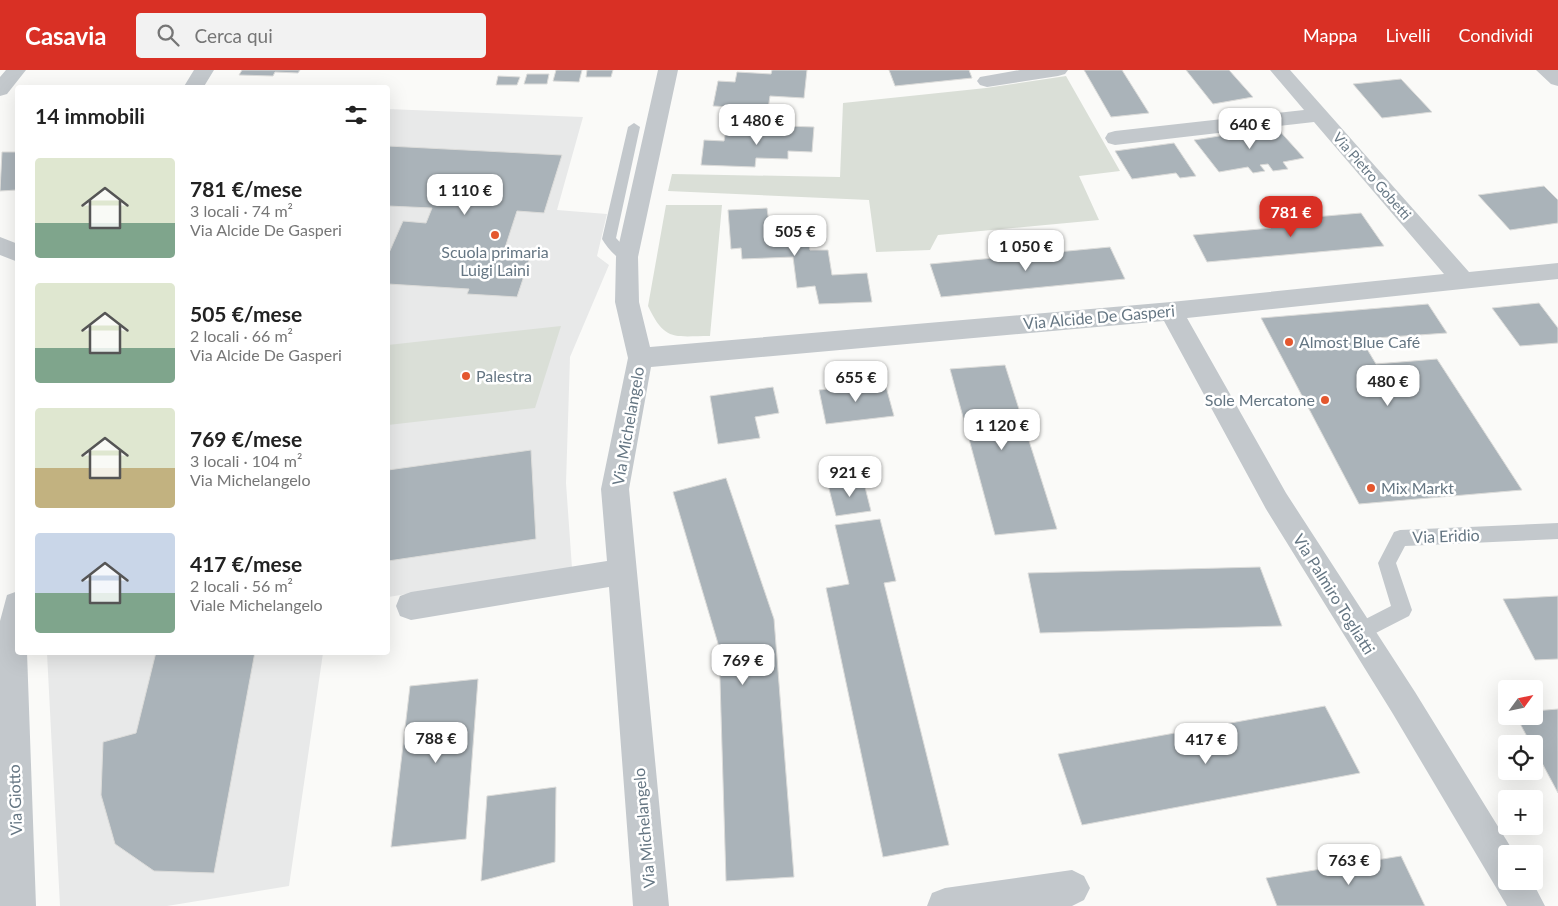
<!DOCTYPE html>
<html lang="it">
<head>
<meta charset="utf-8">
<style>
	:root { --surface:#fff; --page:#f2f2f2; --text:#222; --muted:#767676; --accent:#d93025 }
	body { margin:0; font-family:Lato,sans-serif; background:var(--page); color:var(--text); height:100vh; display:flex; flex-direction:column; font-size:19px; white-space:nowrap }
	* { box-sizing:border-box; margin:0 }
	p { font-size:16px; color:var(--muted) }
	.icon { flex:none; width:28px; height:28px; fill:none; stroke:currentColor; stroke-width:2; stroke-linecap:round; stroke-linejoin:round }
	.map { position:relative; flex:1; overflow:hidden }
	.details { position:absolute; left:15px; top:15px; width:375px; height:570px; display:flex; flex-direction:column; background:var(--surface); border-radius:5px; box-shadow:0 5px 20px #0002 }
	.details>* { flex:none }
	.needle { width:32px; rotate:57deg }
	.buttons { position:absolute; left:1498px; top:610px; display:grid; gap:10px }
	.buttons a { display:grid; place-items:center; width:45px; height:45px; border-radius:5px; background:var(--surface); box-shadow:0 5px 20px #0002; font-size:25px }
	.price { position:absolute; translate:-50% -42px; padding:0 11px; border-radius:10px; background:#fff; color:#222; font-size:16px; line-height:32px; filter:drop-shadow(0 1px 2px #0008) }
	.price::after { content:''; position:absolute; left:50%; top:30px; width:15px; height:11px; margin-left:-8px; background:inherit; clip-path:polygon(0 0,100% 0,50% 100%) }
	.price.selected { background:var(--accent); color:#fff }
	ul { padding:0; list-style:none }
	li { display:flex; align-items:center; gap:15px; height:125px; padding:0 20px }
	li span { display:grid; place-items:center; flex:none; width:140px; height:100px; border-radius:5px; color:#555 }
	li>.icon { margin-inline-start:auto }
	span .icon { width:60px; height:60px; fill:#fffc; stroke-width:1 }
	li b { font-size:21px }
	h2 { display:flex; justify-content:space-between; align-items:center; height:60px; padding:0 20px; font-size:21px }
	header { display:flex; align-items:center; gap:30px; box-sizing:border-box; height:70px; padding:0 25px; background:var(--accent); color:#fff }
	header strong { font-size:24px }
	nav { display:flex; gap:28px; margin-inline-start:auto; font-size:18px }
	.search { width:350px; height:45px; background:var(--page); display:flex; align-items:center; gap:12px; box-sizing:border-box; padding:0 18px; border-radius:5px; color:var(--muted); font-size:19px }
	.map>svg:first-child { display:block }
</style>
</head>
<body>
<header>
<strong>Casavia</strong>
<div class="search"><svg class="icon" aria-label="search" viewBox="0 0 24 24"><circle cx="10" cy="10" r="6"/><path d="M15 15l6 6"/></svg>Cerca qui</div>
<nav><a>Mappa</a><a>Livelli</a><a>Condividi</a></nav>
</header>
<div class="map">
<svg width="1558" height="836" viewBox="0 0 1558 836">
	<rect width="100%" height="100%" fill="#fafaf8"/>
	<!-- built -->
	<path fill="#e8e9e9" d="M388,39L583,47L557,140L607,144L597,186L609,195L570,287L566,413L572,498L388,527Z
		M47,583H323L289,816L167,836H60Z"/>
	<!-- green -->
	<path fill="#dadfd7" d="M1066,6L1120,101L1079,106L1099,150L938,165L930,180L876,182L869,130L668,121L672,104L840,107L843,33L986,18Z
		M666,135H722L710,266C674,266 665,272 648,236Z
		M561,256L535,338L388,355V275Z"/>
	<!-- building -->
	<path fill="#aab3b9" stroke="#dcdcda" d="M242,0H300L298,3L275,2L273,6L239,5Z
		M556,0H582L579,12L553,11Z
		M587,0H613L611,7H586Z
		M772,0H807L804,28L770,26L768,39L713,36L718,11L735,12L737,2L771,4Z
		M889,0H969L972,8L895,16Z
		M1084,0H1122L1149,43L1111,47Z
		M1186,0H1229L1253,27L1213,34Z
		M527,4H549L547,14H524Z
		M498,6L520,7L517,15H496Z
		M1401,9L1432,42L1382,48L1353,14Z
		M759,55L814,57L812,82L788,81V89L756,88L755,97L701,95L704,70L724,71L726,60L759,61Z
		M1276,57L1304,88L1283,92L1288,99L1273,101L1268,94L1260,95L1265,101L1253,103L1248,97L1219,102L1194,70Z
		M1174,73L1196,106L1180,108L1176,103L1132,109L1115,81Z
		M388,76L562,85L544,143L517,141L504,181L532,182L517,227L467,224L469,219L388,214V185L403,151L426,153L432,138L388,136Z
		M2,82H18L17,120L0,121Z
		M1544,116L1558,130V153L1510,160L1478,125Z
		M767,138L770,161L805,159L810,180H828L832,205L867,203L872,232L819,234L815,216L797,218L793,187L742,189L741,178L731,179L728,140Z
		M1361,143L1384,176L1207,192L1193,165L1271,158L1267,151Z
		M1110,177L1125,209L941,227L930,194Z
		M1539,233L1558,258V273L1520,276L1492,238Z
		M1428,234L1447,263L1361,269L1376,294L1437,289L1522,420L1359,434L1261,248Z
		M1005,295L1057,459L995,465L950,299Z
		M885,313L894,346L826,354L819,320Z
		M773,317L779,343L755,347L760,368L718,374L710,326Z
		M531,380L536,469L388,491V400Z
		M726,408L774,549L794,807L726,811L719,577L673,422Z
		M863,409L871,441L836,446L828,415Z
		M880,449L896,511L884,513L949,775L883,787L826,518L849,514L835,455Z
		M1260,497L1282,556L1040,563L1028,503Z
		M1558,526V589L1535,590L1503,529Z
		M156,582H255L214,803L154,801L115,774L101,725L103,672L136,663Z
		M478,609L466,769L391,777L410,616Z
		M1325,636L1360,703L1082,755L1058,684Z
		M1558,639V723L1534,678V674H1531L1516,646H1534V641Z
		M556,717L555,792L481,811L487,726Z
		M1401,786L1425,836H1277L1266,808Z"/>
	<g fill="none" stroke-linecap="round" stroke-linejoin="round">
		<!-- service -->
		<path fill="#c3c8cc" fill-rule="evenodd" d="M634,53L640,57L616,168L634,187L632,191C620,194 608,179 602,169L628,57Z
			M1558,453V469L1405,476L1396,493L1412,540L1409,546L1366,568L1359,571L1352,568L1349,562L1352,556L1391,536L1378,493L1394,462L1400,460Z"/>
		<!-- minor -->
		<path fill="#c3c8cc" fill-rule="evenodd" d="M6,0H26L7,24L0,26V7Z
			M658,0H678L638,187L639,232L650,277L1171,232L1444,204L1314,52L1115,75L1108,73L1105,68L1108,63L1115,61L1304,40L1270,0H1290L1469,202L1558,193V209L1187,248L1286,423L1415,622L1515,784H1506V811H1532L1545,836H1507L1393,644L1266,439L1164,251L651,297L629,419L669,836H633L609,517L411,550L400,546L396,536L400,526L411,522L607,491L601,419L628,288L615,232L616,187Z
			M1020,0H1068L1065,4L1058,6L987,17L980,15L977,11L980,7Z
			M1536,0H1558V16L1551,14Z
			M0,167L18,174V192L0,185Z
			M1072,800L1084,806L1090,818L1084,830L1072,836H927L932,823L945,818Z"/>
		<!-- tertiary -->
		<path fill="#c3c8cc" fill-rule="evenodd" d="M194,0H214L203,18H183Z
			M18,521V582H27L36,836H0V551L7,525Z"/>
	</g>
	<!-- markers -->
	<g fill="#e4572e" stroke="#fff" stroke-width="2">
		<circle cx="495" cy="165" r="5"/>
		<circle cx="1289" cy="272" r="5"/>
		<circle cx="466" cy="306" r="5"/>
		<circle cx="1325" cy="330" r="5"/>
		<circle cx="1371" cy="418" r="5"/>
	</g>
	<g text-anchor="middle" stroke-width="5" stroke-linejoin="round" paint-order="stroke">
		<!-- far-street labels -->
		<g font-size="14" fill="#657683" stroke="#fff">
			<text transform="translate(1372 106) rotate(49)" y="5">Via Pietro Gobetti</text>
		</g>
		<!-- poi labels -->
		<g font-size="16" fill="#657683" stroke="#fff" text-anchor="start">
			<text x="495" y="188" text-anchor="middle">Scuola primaria<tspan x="495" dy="18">Luigi Laini</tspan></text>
			<text x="1299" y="278">Almost Blue Café</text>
			<text x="476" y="312">Palestra</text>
			<text x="1315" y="336" text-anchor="end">Sole Mercatone</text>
			<text x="1381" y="424">Mix Markt</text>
		</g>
		<!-- street labels -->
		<g font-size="16" fill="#657683" stroke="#fff">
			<text transform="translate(1099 247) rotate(-5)" y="6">Via Alcide De Gasperi</text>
			<text transform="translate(628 356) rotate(-80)" y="6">Via Michelangelo</text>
			<text transform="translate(1446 466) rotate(-2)" y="6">Via Eridio</text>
			<text transform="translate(1334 524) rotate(58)" y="6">Via Palmiro Togliatti</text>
			<text transform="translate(15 730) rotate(-92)" y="6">Via Giotto</text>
			<text transform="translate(644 758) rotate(-95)" y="6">Via Michelangelo</text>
		</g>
	</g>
</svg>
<div class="buttons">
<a><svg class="needle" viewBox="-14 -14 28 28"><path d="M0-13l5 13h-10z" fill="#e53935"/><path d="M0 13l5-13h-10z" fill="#767676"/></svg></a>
<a><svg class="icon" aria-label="locate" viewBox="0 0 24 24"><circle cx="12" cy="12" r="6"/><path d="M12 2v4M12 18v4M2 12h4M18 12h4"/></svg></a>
<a>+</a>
<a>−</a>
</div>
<b class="price" style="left:757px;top:76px">1 480 €</b>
<b class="price" style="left:1250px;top:80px">640 €</b>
<b class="price" style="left:465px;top:146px">1 110 €</b>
<b class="price selected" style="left:1291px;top:168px">781 €</b>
<b class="price" style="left:795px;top:187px">505 €</b>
<b class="price" style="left:1026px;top:202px">1 050 €</b>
<b class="price" style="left:856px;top:333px">655 €</b>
<b class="price" style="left:1388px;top:337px">480 €</b>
<b class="price" style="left:1002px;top:381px">1 120 €</b>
<b class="price" style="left:850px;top:428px">921 €</b>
<b class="price" style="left:743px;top:616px">769 €</b>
<b class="price" style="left:436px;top:694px">788 €</b>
<b class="price" style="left:1206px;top:695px">417 €</b>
<b class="price" style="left:1349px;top:816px">763 €</b>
<section class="details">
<h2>14 immobili<svg class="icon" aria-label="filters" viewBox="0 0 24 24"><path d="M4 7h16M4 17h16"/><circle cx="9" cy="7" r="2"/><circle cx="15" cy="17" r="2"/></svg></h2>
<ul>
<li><span style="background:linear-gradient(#dfe7d0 65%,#7fa58c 0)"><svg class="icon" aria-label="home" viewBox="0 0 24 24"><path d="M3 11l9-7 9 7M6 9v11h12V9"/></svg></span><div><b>781 €/mese</b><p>3 locali · 74 m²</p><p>Via Alcide De Gasperi</p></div></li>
<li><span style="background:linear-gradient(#dfe7d0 65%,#7fa58c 0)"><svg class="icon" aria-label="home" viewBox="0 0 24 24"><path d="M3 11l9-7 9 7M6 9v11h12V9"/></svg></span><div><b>505 €/mese</b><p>2 locali · 66 m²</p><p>Via Alcide De Gasperi</p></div></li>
<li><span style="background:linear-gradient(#dfe7d0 60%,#c2b280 0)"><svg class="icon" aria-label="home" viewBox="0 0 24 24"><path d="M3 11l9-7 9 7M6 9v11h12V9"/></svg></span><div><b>769 €/mese</b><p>3 locali · 104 m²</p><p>Via Michelangelo</p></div></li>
<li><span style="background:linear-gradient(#c9d6e8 60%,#7fa58c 0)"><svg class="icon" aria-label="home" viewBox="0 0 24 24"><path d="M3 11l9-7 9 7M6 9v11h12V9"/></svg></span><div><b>417 €/mese</b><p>2 locali · 56 m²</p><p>Viale Michelangelo</p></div></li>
</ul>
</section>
</div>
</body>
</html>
